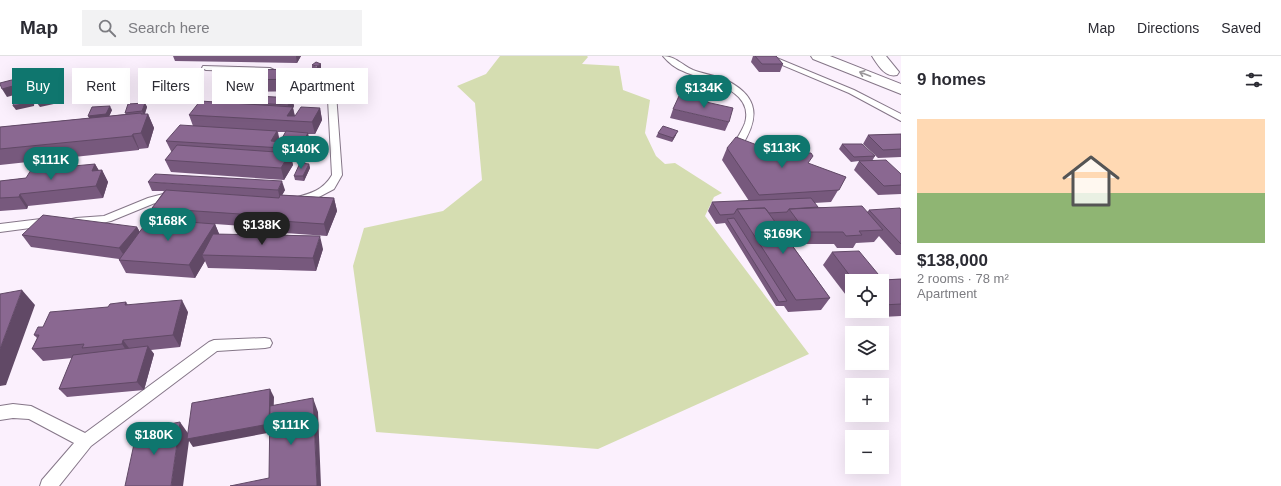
<!DOCTYPE html>
<html lang="en">
<head>
<meta charset="utf-8">
<style>
	:root { --surface:#fff; --page:#f2f2f3; --text:#2b2b33; --muted:#7c7c81; --line:#e1e1e2; --accent:#0f766e }
	body { margin:0; font-family:Helvetica,sans-serif; background:var(--page); color:var(--text); height:100vh; display:flex; flex-direction:column; font-size:15px; white-space:nowrap }
	* { box-sizing:border-box; margin:0 }
	p { font-size:13px; color:var(--muted) }
	.icon { flex:none; width:22px; height:22px; fill:none; stroke:currentColor; stroke-width:2; stroke-linecap:round; stroke-linejoin:round }
	.map { position:relative; flex:1; overflow:hidden }
	.panel { display:flex; flex-direction:column; background:var(--surface); width:380px }
	.panel>* { flex:none }
	.banner { position:absolute; left:12px; top:12px; width:380px; height:36px; display:flex; gap:8px }
	.tools { position:absolute; left:845px; top:218px; display:grid; gap:8px }
	.tools a { display:grid; place-items:center; width:44px; height:44px; border-radius:0px; background:var(--surface); box-shadow:0 4px 16px #0002; font-size:20px }
	.price { position:absolute; translate:-50% -34px; padding:0 9px; border-radius:14px; background:var(--accent); color:#fff; font-size:13px; line-height:26px; filter:drop-shadow(0 1px 2px #0008) }
	.price::after { content:''; position:absolute; left:50%; top:24px; width:12px; height:9px; margin-left:-6px; background:inherit; clip-path:polygon(0 0,100% 0,50% 100%) }
	.price.current { background:#222; color:#fff }
	ul { padding:0; list-style:none }
	li { display:grid; align-content:center; gap:8px; height:212px; padding:0 16px }
	li+li { border-top:1px solid var(--line) }
	li span { display:grid; place-items:center; height:124px; border-radius:0px; color:#555 }
	li>.icon { margin-inline-start:auto }
	span .icon { width:72px; height:72px; fill:#fffc; stroke-width:1 }
	li b { font-size:17px }
	h2 { display:flex; justify-content:space-between; align-items:center; height:48px; padding:0 16px; font-size:17px }
	.pill { padding:0 14px; border-radius:0px; background:var(--surface); box-shadow:0 4px 16px #0002; font-size:14px; line-height:36px }
	.pill.current { background:var(--accent); color:#fff }
	header { display:flex; align-items:center; gap:24px; box-sizing:border-box; height:56px; padding:0 20px; background:var(--surface); border-bottom:1px solid var(--line) }
	header strong { font-size:19px }
	nav { display:flex; gap:22px; margin-inline-start:auto; font-size:14px }
	.search { width:280px; height:36px; background:var(--page); display:flex; align-items:center; gap:10px; box-sizing:border-box; padding:0 14px; border-radius:0px; color:var(--muted); font-size:15px }
	main { display:flex; flex:1; min-height:0 }
	.map>svg:first-child { display:block }
</style>
</head>
<body>
<header>
<strong>Map</strong>
<div class="search"><svg class="icon" aria-label="search" viewBox="0 0 24 24"><circle cx="10" cy="10" r="6"/><path d="M15 15l6 6"/></svg>Search here</div>
<nav><a>Map</a><a>Directions</a><a>Saved</a></nav>
</header>
<main>
<div class="map">
<svg width="901" height="430" viewBox="0 0 901 430">
	<rect width="100%" height="100%" fill="#fbf0fd"/>
	<!-- green -->
	<path fill="#d5ddb1" d="M500,0H587L588,1L582,8L619,10L623,34L650,44L645,77L656,100L665,108L675,107L722,137L714,141L705,160L809,298L598,393L376,376L353,210L364,172L443,155L482,124L475,47L457,30L486,18Z"/>
	<g fill="none" stroke-linecap="round" stroke-linejoin="round">
		<!-- service casing -->
		<g stroke="#857688" stroke-width="2">
			<path id="service" d="M663,0C675,0 682,9 693,14C704,18 717,20 728,25C760,42 759,63 741,91H735L733,89C737,82 742,75 745,67C755,32 703,25 683,15C675,12 668,6 663,0Z
				M761,0H772L854,34L901,58V65L849,37Z
				M203,10L270,12L274,14L270,16L206,14L202,12Z
				M310,15H316L335,24L342,119L334,133L317,142L294,148L290,147L289,145L290,143C308,138 322,136 332,119L327,25L310,19Z
				M167,137H176L181,140L176,143L155,147L111,165L94,169L76,170L72,169L71,166L72,163L76,162L104,160L148,142Z
				M49,162L53,163L54,166L53,169L0,176V168Z
				M265,282L270,283L272,287L270,291L265,292L217,295L91,390L59,430H40L42,424L74,387L29,363L13,362L0,364V350L13,348L31,350L85,377L209,286L214,284Z"/>
		</g>
		<!-- tertiary casing -->
		<g stroke="#857688" stroke-width="2">
			<path id="tertiary" d="M811,0H830L901,28V38L813,3Z
				M872,0H886L899,16L897,19C885,22 878,9 872,0Z"/>
		</g>
		<!-- service -->
		<use href="#service" fill="#fff" fill-rule="evenodd"/>
		<!-- tertiary -->
		<use href="#tertiary" fill="#fff" fill-rule="evenodd"/>
	</g>
	<!-- wall -->
	<path fill="#77597d" fill-rule="evenodd" d="M173,0H301L297,7L175,5Z
		M753,0H776L783,8L780,16H759L751,6Z
		M312,9L321,12L320,13L328,24L325,36H316V35L232,36V37H222L218,26L312,13Z
		M292,42L294,50L293,52L295,60L320,52L322,64L315,78H308L310,88L302,105H292L293,109L284,124L171,116L165,104L172,97L166,85L193,70L189,59L218,46V45ZM278,76H286L280,86Z
		M145,47L147,51L145,58H148L154,72L148,92L139,93V94L0,109V71L89,62L112,54L109,60L126,58L125,57Z
		M673,53L729,66L725,75L670,62Z
		M658,77L676,79L672,86L656,81Z
		M901,78V101L878,102L863,88L868,79Z
		M842,88L875,100L872,105L901,118V138L878,139L854,114L859,105L851,106L839,93Z
		M727,92L770,94L800,93L798,97L808,108L846,121L831,146L814,147L818,151L867,156L869,154H901V199H896L879,180L874,186L856,187L853,192H837L834,188H799L782,165H775L830,242L821,254L788,256L784,250H776L725,167L716,168L708,155L712,146L749,145L722,104Z
		M95,108L99,115L102,114L108,126L103,142L28,150L27,153L0,155V125L26,122Z
		M309,108L310,112L304,125L295,124L294,120Z
		M148,126L285,134L282,139L334,142L337,155L327,180L271,176L270,172L215,168L219,178L323,193L316,215L208,212L205,205L195,222L126,217L119,204V203L31,191L22,179L137,171L140,176L158,164L152,152L164,135H152Z
		M832,196L883,224L901,223V260L863,262L858,255H882V225H852V247L823,209Z
		M126,246L128,249L188,256L180,291L151,294L154,298L144,334L67,341L59,333L72,302L43,305L32,293L37,282L34,279L43,271L108,251Z"/>
	<!-- shaded-wall -->
	<path fill="#614966" d="M296,0H301L297,7Z
		M321,8V12L317,15V10Z
		M327,13L328,24L325,36L323,25Z
		M35,18L43,31L7,41L2,33Z
		M129,21L130,25V27L117,30L115,26Z
		M229,24L232,36V37L228,26Z
		M32,36L35,40L34,50L16,54L13,50Z
		M60,37L62,41L63,46L40,51L37,47Z
		M292,42L294,50L293,52L295,62L287,60L289,56L288,49Z
		M145,47L147,51L144,59L142,55Z
		M110,50L112,54L108,63L90,64L88,60Z
		M320,52L322,64L315,78L312,66Z
		M141,57L145,66L148,58L154,72L148,92L141,77Z
		M277,75L280,87L271,85Z
		M678,75L676,79L672,86L673,82Z
		M308,77L310,88L302,105L299,93Z
		M133,78L139,93V94L132,80Z
		M290,97L293,109L284,124L281,112Z
		M95,108L101,118L102,114L108,126L103,142L96,130L92,115Z
		M309,108L310,112L304,125L303,120Z
		M282,125L285,134L280,143L278,134Z
		M20,138L28,150L27,153L19,141Z
		M334,142L337,155L327,180L324,168Z
		M215,168L220,180L202,199L205,205L195,222L189,209Z
		M137,171L144,184L127,204L119,192Z
		M320,180L323,193L316,215L313,202Z
		M22,234L35,249L6,329L0,330V293Z
		M182,244L188,256L180,291L173,279Z
		M123,284L132,296L130,300L122,288Z
		M148,290L154,298L144,334L137,326Z
		M270,333L274,341L273,376L193,391L189,385L183,430H171L180,366L190,380Z
		M313,342L318,356L321,430H317Z"/>
	<!-- building -->
	<path fill="#8a6891" stroke="#614966" d="M755,0H776L783,8H762Z
		M316,6L321,8L317,10L312,9Z
		M327,13L323,25H314V23L229,24L228,26H218L225,14Z
		M35,18L38,23L2,33L0,28V27Z
		M129,21V23L115,26V23Z
		M32,36V46L13,50L15,40Z
		M60,37V42L37,47V42Z
		M224,38L292,42L288,49L218,45Z
		M679,40L733,52L729,66L673,53Z
		M200,45L293,51L287,60H295L301,51L320,52L312,66L189,59Z
		M145,47L142,55L125,57L128,48Z
		M110,50L106,58L88,60L92,51Z
		M141,57V58H148L141,77L133,78L132,80L0,93V71Z
		M180,69L277,75L271,85L280,86L286,75L308,77L299,93L166,85Z
		M663,70L678,75L673,82L658,77Z
		M901,78V93L883,94L868,79Z
		M736,81L770,94L776,86H781L788,93L792,90L800,93L797,96L800,97H811L813,100L808,107L846,121L839,134L759,139L727,92Z
		M842,88H862L875,100L854,101Z
		M177,89L290,97L281,112L165,104Z
		M886,104L901,118V129L884,130L859,105Z
		M300,107L309,108L303,120H294Z
		M95,108L92,115L102,114L96,130L20,138L19,141L0,142V125L26,122L31,114Z
		M155,118L282,125L278,134L148,126Z
		M166,134L279,142L280,139L334,142L324,168L267,164L269,160L152,152Z
		M811,142L818,151L789,153L787,156L769,157L765,152L737,153L734,158L720,159L712,146Z
		M862,150L883,174L859,175L862,179L846,180L843,176H806L789,153Z
		M765,152L830,242L796,244L737,153Z
		M900,152L901,154V188L869,154Z
		M43,159L137,171L119,192L22,179Z
		M734,162L787,245L779,246L727,163Z
		M149,163L215,168L189,209L119,204Z
		M213,178L320,180L313,202L202,199Z
		M859,195L883,224L901,223V248L882,249V225H854L832,196Z
		M22,234L0,293V238Z
		M182,244L173,279L123,284L122,288L82,292L84,288L32,293L39,279H34L38,271H43L50,256L108,251L110,248L126,246L125,249Z
		M148,290L137,326L59,333L73,299Z
		M270,333L269,368L187,383L192,347Z
		M313,342L317,430H230L269,422L270,350Z
		M180,366L171,430H125L137,374Z"/>
	<!-- one-way arrows -->
	<defs><path id="oneway-shaft" d="M-6 0H5M1.5-3L5.5 0L1.5 3" fill="none" stroke-width="1.6" stroke-linecap="round" stroke-linejoin="round"/></defs>
	<use stroke="#999699" href="#oneway-shaft" transform="translate(865 18) rotate(-159)"/>
</svg>
<div class="tools">
<a><svg class="icon" aria-label="locate" viewBox="0 0 24 24"><circle cx="12" cy="12" r="6"/><path d="M12 2v4M12 18v4M2 12h4M18 12h4"/></svg></a>
<a><svg class="icon" aria-label="layers" viewBox="0 0 24 24"><path d="M12 4l9 5-9 5-9-5zM3 14l9 5 9-5"/></svg></a>
<a>+</a>
<a>−</a>
</div>
<b class="price" style="left:704px;top:53px">$134K</b>
<b class="price" style="left:782px;top:113px">$113K</b>
<b class="price" style="left:301px;top:114px">$140K</b>
<b class="price" style="left:51px;top:125px">$111K</b>
<b class="price" style="left:168px;top:186px">$168K</b>
<b class="price current" style="left:262px;top:190px">$138K</b>
<b class="price" style="left:783px;top:199px">$169K</b>
<b class="price" style="left:291px;top:390px">$111K</b>
<b class="price" style="left:154px;top:400px">$180K</b>
<div class="banner">
<a class="pill current">Buy</a>
<a class="pill">Rent</a>
<a class="pill">Filters</a>
<a class="pill">New</a>
<a class="pill">Apartment</a>
</div>
</div>
<section class="panel">
<h2>9 homes<svg class="icon" aria-label="filters" viewBox="0 0 24 24"><path d="M4 7h16M4 17h16"/><circle cx="9" cy="7" r="2"/><circle cx="15" cy="17" r="2"/></svg></h2>
<ul>
<li><span style="background:linear-gradient(#ffd9b3 60%,#8fb573 0)"><svg class="icon" aria-label="home" viewBox="0 0 24 24"><path d="M3 11l9-7 9 7M6 9v11h12V9"/></svg></span><div><b>$138,000</b><p>2 rooms · 78 m²</p><p>Apartment</p></div></li>
</ul>
</section>
</main>
</body>
</html>
